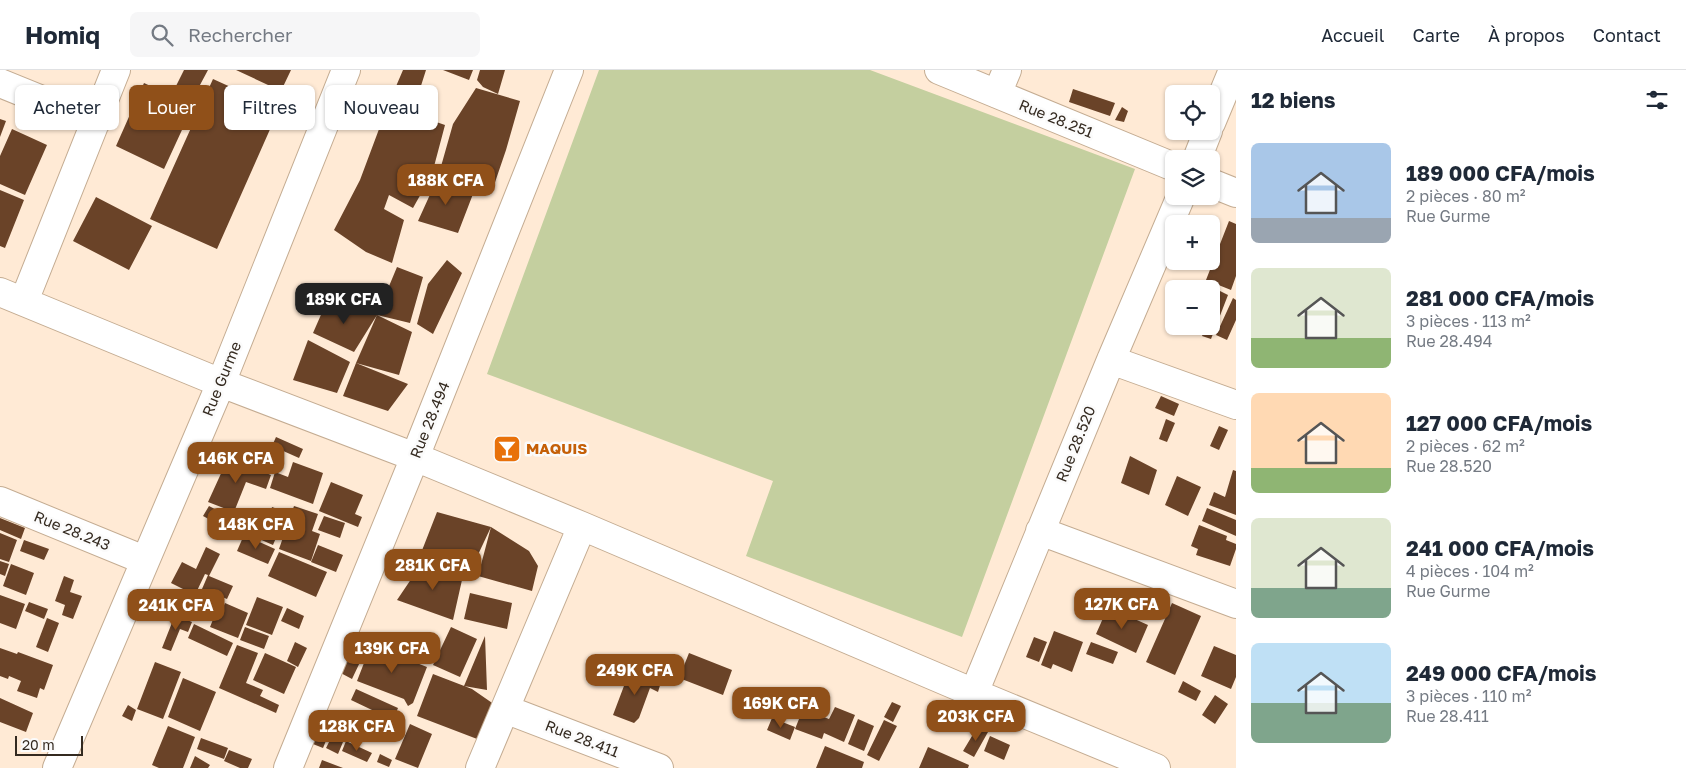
<!DOCTYPE html>
<html lang="fr">
<head>
<meta charset="utf-8">
<style>
	:root { --surface:#fff; --page:#f6f6f7; --text:#1f2937; --muted:#747a83; --line:#e0e1e3; --accent:#905019 }
	body { margin:0; font-family:"Golos Text",sans-serif; background:var(--page); color:var(--text); height:100vh; display:flex; flex-direction:column; font-size:19px; white-space:nowrap }
	* { box-sizing:border-box; margin:0 }
	p { font-size:16px; color:var(--muted) }
	.icon { flex:none; width:28px; height:28px; fill:none; stroke:currentColor; stroke-width:2; stroke-linecap:round; stroke-linejoin:round }
	.map { position:relative; flex:1; overflow:hidden }
	.side { display:flex; flex-direction:column; background:var(--surface); width:450px }
	.side>* { flex:none }
	.banner { position:absolute; left:15px; top:15px; width:475px; height:45px; display:flex; gap:10px }
	.tools { position:absolute; left:1165px; top:15px; display:grid; gap:10px }
	.tools a { display:grid; place-items:center; width:55px; height:55px; border-radius:8px; background:var(--surface); box-shadow:0 1px 4px #0004; font-size:25px }
	.scale { position:absolute; left:15px; bottom:12px; width:68px; box-sizing:border-box; padding-left:5px; border:2px solid #342a20; border-top:0; font-size:14px; line-height:18px; white-space:nowrap; color:#342a20; -webkit-text-stroke:4px #fbfbfb; paint-order:stroke }
	.price { position:absolute; translate:-50% -42px; padding:0 11px; border-radius:10px; background:var(--accent); color:#fff; font-size:16px; line-height:32px; filter:drop-shadow(0 1px 2px #0008) }
	.price::after { content:''; position:absolute; left:50%; top:30px; width:15px; height:11px; margin-left:-8px; background:inherit; clip-path:polygon(0 0,100% 0,50% 100%) }
	.price.active { background:#222; color:#fff }
	ul { padding:0; list-style:none }
	li { display:flex; align-items:center; gap:15px; height:125px; padding:0 15px }
	li span { display:grid; place-items:center; flex:none; width:140px; height:100px; border-radius:8px; color:#555 }
	li>.icon { margin-inline-start:auto }
	span .icon { width:60px; height:60px; fill:#fffc; stroke-width:1 }
	li b { font-size:21px }
	h2 { display:flex; justify-content:space-between; align-items:center; height:60px; padding:0 15px; font-size:21px }
	.tag { padding:0 18px; border-radius:8px; background:var(--surface); box-shadow:0 1px 4px #0004; font-size:18px; line-height:45px }
	.tag.active { background:var(--accent); color:#fff }
	header { display:flex; align-items:center; gap:30px; box-sizing:border-box; height:70px; padding:0 25px; background:var(--surface); border-bottom:1px solid var(--line) }
	header strong { font-size:24px }
	nav { display:flex; gap:28px; margin-inline-start:auto; font-size:18px }
	.search { width:350px; height:45px; background:var(--page); display:flex; align-items:center; gap:12px; box-sizing:border-box; padding:0 18px; border-radius:8px; color:var(--muted); font-size:19px }
	main { display:flex; flex:1; min-height:0 }
	.map>svg:first-child { display:block }
</style>
</head>
<body>
<header>
<strong>Homiq</strong>
<div class="search"><svg class="icon" aria-label="search" viewBox="0 0 24 24"><circle cx="10" cy="10" r="6"/><path d="M15 15l6 6"/></svg>Rechercher</div>
<nav><a>Accueil</a><a>Carte</a><a>À propos</a><a>Contact</a></nav>
</header>
<main>
<div class="map">
<svg width="1236" height="698" viewBox="0 0 1236 698">
	<rect width="100%" height="100%" fill="#ffead5"/>
	<!-- green -->
	<path fill="#c4cf9f" d="M599,0H870L1135,99L962,567L746,486L773,411L487,304Z"/>
	<!-- building -->
	<path fill="#6a4328" d="M184,0H208L193,28L175,18Z
		M236,0H291L281,21Z
		M403,0H426L413,41L390,36L445,55L432,104L413,138L389,125L384,139L404,150L392,193L366,182L334,160L360,110L388,35Z
		M443,0H473L469,10Z
		M480,0H505L498,24L483,17L477,10Z
		M213,9L279,39L217,179L150,149Z
		M144,13L193,36L164,99L116,76Z
		M1172,17L1180,21L1179,24H1174V29L1169,26Z
		M476,18L520,31L506,80L491,124L438,107L453,54Z
		M1073,19L1115,33L1110,46L1069,32Z
		M1122,37L1128,41L1124,52L1115,50Z
		M0,49L6,51L0,67Z
		M12,59L47,75L25,125L0,114V86Z
		M1175,61H1188L1185,68Z
		M438,107L473,124L458,163L418,151Z
		M0,120L24,130L5,178L0,176Z
		M96,127L152,156L129,200L73,171Z
		M1229,151L1236,154V206L1231,220L1206,210Z
		M447,190L462,203L433,264L417,254L428,214Z
		M1189,191H1201L1198,199L1188,195Z
		M397,197L423,207L410,253L377,245Z
		M1220,221L1228,225L1211,269L1202,266L1206,256H1211V243Z
		M1233,228L1236,230V250L1227,270L1216,265Z
		M327,231L377,245L354,282L313,263Z
		M377,245L412,262L399,305L356,293L408,314L388,341L343,326L356,293Z
		M308,270L350,292L337,323L293,310Z
		M1161,326L1179,334L1174,346L1155,338Z
		M1166,349L1175,353L1167,372L1159,369Z
		M1219,356L1228,360L1219,380L1210,376Z
		M276,367L303,379L299,388L272,376Z
		M229,386L231,387L228,395L235,397L238,392L271,405L266,419L246,412L234,442L208,432Z
		M1130,386L1157,400L1149,425L1121,413Z
		M293,392L323,403L313,434L270,418L275,402L288,407Z
		M1233,400L1236,401V445L1209,435L1214,422L1225,427Z
		M1177,406L1201,417L1188,446L1165,435Z
		M331,412L363,425L355,444L362,447L358,457L319,441Z
		M209,436L234,449L229,460L203,446Z
		M294,436L318,444L312,461L320,464L311,491L279,479Z
		M272,437L286,442L281,455L268,451Z
		M1207,438L1236,450V466L1202,451Z
		M437,442L491,457L529,481L538,496L532,521L478,506L491,457L468,506L421,483Z
		M324,446L345,453L340,468L318,460Z
		M237,447L245,450L241,461L233,458Z
		M0,448L25,458L21,469L0,460Z
		M247,451L278,463L273,475L243,462Z
		M1199,455L1227,466L1226,470L1236,474V479L1230,496L1196,485L1198,479L1191,476Z
		M0,463L17,470L9,492L0,489Z
		M244,465L275,479L268,494L237,481Z
		M24,470L49,479L44,490L20,481Z
		M318,475L343,485L336,502L311,492Z
		M206,477L220,484L209,506L233,516L227,529L202,519L208,505L205,504L195,525L171,513L182,492L196,499Z
		M279,482L327,502L316,527L268,506Z
		M424,490L462,510L453,550L397,530Z
		M0,491L9,494L5,506L0,504Z
		M11,494L34,503L26,525L3,516Z
		M64,506L74,510L70,522L82,526L73,549L62,545L65,535L55,531Z
		M470,523L512,533L507,559L464,549Z
		M0,525L25,534L16,559L0,553Z
		M257,527L283,537L272,565L246,555Z
		M29,532L48,539L44,549L25,541Z
		M225,533L248,543L238,568L210,557L214,547L218,549Z
		M1172,533L1201,546L1175,605L1146,592Z
		M1108,537L1148,555L1136,583L1096,564Z
		M287,538L304,546L299,559L281,551Z
		M175,545L192,552L188,562L180,559L171,581L162,578Z
		M47,548L59,553L48,582L36,577Z
		M194,554L233,573L227,586L188,568Z
		M245,557L269,566L264,579L240,570Z
		M451,557L477,569L460,607L433,595Z
		M1054,561L1083,572L1072,602L1053,594L1051,599L1041,595Z
		M351,562L370,571L352,609L335,600Z
		M485,566L487,620L464,616Z
		M1034,567L1047,572L1039,592L1026,587Z
		M295,572L307,578L298,597L287,591Z
		M1091,572L1118,582L1113,594L1086,584Z
		M237,575L258,583L246,613L263,620L260,626L279,635L276,643L219,618Z
		M371,575L427,597L413,633L408,636L404,629L357,611Z
		M1214,576L1236,585V607L1231,619L1201,606Z
		M0,578L17,584L18,582L53,595L44,620L40,618L37,628L17,621L21,611L9,606L8,609L0,606Z
		M265,583L296,597L284,624L253,610Z
		M689,583L732,600L723,625L679,608Z
		M155,592L181,602L163,649L137,639Z
		M630,600L661,612L658,622L650,618L639,648L634,653L613,645Z
		M433,604L472,619L498,637L485,672L417,646Z
		M183,608L216,622L200,661L168,647Z
		M1183,611L1201,621L1196,631L1178,622Z
		M356,619L398,638L393,650L351,630Z
		M1215,625L1228,634L1215,654L1202,645Z
		M0,628L33,643L26,662L0,652Z
		M892,632L901,636L893,652L884,647Z
		M128,635L136,640L132,651L122,646Z
		M835,637L855,645L844,672L824,663L822,669L795,659L803,639L829,649Z
		M326,642L335,649L323,678L313,674Z
		M772,648L795,657L790,670L767,660Z
		M858,649L874,656L864,681L848,674Z
		M884,650L897,656L879,691L867,685Z
		M410,654L432,664L418,698L395,689Z
		M168,656L195,667L183,698H159L152,695Z
		M978,656L988,662L974,687L963,681Z
		M332,666L343,672L338,684L326,678Z
		M990,666L1010,675L1004,690L984,681Z
		M201,668L228,678L224,689L197,679Z
		M346,671L372,683L367,692L342,681Z
		M825,676L864,692L862,698H816Z
		M928,677L969,695L968,698H919Z
		M229,680L252,689L248,698H240L224,691Z
		M380,684L392,690L389,697L377,692Z
		M195,686L210,695L208,698H190Z
		M322,690L343,698H319Z"/>
	<g fill="none" stroke-linecap="round" stroke-linejoin="round">
		<!-- minor casing -->
		<g stroke="#c4ac92" stroke-width="30">
			<path id="minor" d="M939,0L1174,97
				M0,13L96,52
				M997,24L1007,0
				M1211,53L1233,0
				M1197,89L1208,61
				M1211,113L1236,123
				M0,222L221,313L415,387L582,456L974,623L1156,698
				M24,231L116,0
				M1111,290L1236,335
				M0,431L144,490
				M1040,461L1236,534
				M974,623L1111,290L1181,126
				M505,639L659,698
				M57,698L221,313L346,0
				M288,698L415,387L569,0
				M480,698L582,456"/>
		</g>
		<!-- minor -->
		<use href="#minor" stroke="#fff" stroke-width="28"/>
	</g>
	<!-- icons -->
	<defs>
		<g id="bar-square" transform="scale(1.4375)"><rect x="-9" y="-9" width="18" height="18" rx="4" fill="#e8710a" stroke="#fbfbfb"/><path d="M-6-5H6L.8 .8V4.5H3.5V6h-7V4.5H-.8V.8Z" fill="#fff"/></g>
	</defs>
	<g fill-rule="evenodd">
		<use href="#bar-square" x="507" y="379"/>
	</g>
	<g text-anchor="middle" stroke-width="5" stroke-linejoin="round" paint-order="stroke">
		<!-- street labels -->
		<g font-size="15" fill="#342a20" stroke="#fbfbfb">
			<text transform="translate(1056 49) rotate(22)" y="5">Rue 28.251</text>
			<text transform="translate(222 309) rotate(-68)" y="5">Rue Gurme</text>
			<text transform="translate(430 350) rotate(-68)" y="5">Rue 28.494</text>
			<text transform="translate(1076 374) rotate(-68)" y="5">Rue 28.520</text>
			<text transform="translate(72 461) rotate(22)" y="5">Rue 28.243</text>
			<text transform="translate(582 669) rotate(21)" y="5">Rue 28.411</text>
		</g>
		<!-- food labels -->
		<g font-size="15" font-weight="bold" fill="#c56008" stroke="#fbfbfb" text-anchor="start">
			<text x="526" y="384">MAQUIS</text>
		</g>
	</g>
</svg>
<div class="tools">
<a><svg class="icon" aria-label="locate" viewBox="0 0 24 24"><circle cx="12" cy="12" r="6"/><path d="M12 2v4M12 18v4M2 12h4M18 12h4"/></svg></a>
<a><svg class="icon" aria-label="layers" viewBox="0 0 24 24"><path d="M12 4l9 5-9 5-9-5zM3 14l9 5 9-5"/></svg></a>
<a>+</a>
<a>−</a>
</div>
<div class="scale">20 m</div>
<b class="price" style="left:446px;top:136px">188K CFA</b>
<b class="price active" style="left:344px;top:255px">189K CFA</b>
<b class="price" style="left:236px;top:414px">146K CFA</b>
<b class="price" style="left:256px;top:480px">148K CFA</b>
<b class="price" style="left:433px;top:521px">281K CFA</b>
<b class="price" style="left:1122px;top:560px">127K CFA</b>
<b class="price" style="left:176px;top:561px">241K CFA</b>
<b class="price" style="left:392px;top:604px">139K CFA</b>
<b class="price" style="left:635px;top:626px">249K CFA</b>
<b class="price" style="left:781px;top:659px">169K CFA</b>
<b class="price" style="left:976px;top:672px">203K CFA</b>
<b class="price" style="left:357px;top:682px">128K CFA</b>
<div class="banner">
<a class="tag">Acheter</a>
<a class="tag active">Louer</a>
<a class="tag">Filtres</a>
<a class="tag">Nouveau</a>
</div>
</div>
<section class="side">
<h2>12 biens<svg class="icon" aria-label="filters" viewBox="0 0 24 24"><path d="M4 7h16M4 17h16"/><circle cx="9" cy="7" r="2"/><circle cx="15" cy="17" r="2"/></svg></h2>
<ul>
<li><span style="background:linear-gradient(#a9c7e8 75%,#9aa5b1 0)"><svg class="icon" aria-label="home" viewBox="0 0 24 24"><path d="M3 11l9-7 9 7M6 9v11h12V9"/></svg></span><div><b>189 000 CFA/mois</b><p>2 pièces · 80 m²</p><p>Rue Gurme</p></div></li>
<li><span style="background:linear-gradient(#dfe7d0 70%,#8fb573 0)"><svg class="icon" aria-label="home" viewBox="0 0 24 24"><path d="M3 11l9-7 9 7M6 9v11h12V9"/></svg></span><div><b>281 000 CFA/mois</b><p>3 pièces · 113 m²</p><p>Rue 28.494</p></div></li>
<li><span style="background:linear-gradient(#ffd9b3 75%,#8fb573 0)"><svg class="icon" aria-label="home" viewBox="0 0 24 24"><path d="M3 11l9-7 9 7M6 9v11h12V9"/></svg></span><div><b>127 000 CFA/mois</b><p>2 pièces · 62 m²</p><p>Rue 28.520</p></div></li>
<li><span style="background:linear-gradient(#dfe7d0 70%,#7fa58c 0)"><svg class="icon" aria-label="home" viewBox="0 0 24 24"><path d="M3 11l9-7 9 7M6 9v11h12V9"/></svg></span><div><b>241 000 CFA/mois</b><p>4 pièces · 104 m²</p><p>Rue Gurme</p></div></li>
<li><span style="background:linear-gradient(#bfe0f5 60%,#7fa58c 0)"><svg class="icon" aria-label="home" viewBox="0 0 24 24"><path d="M3 11l9-7 9 7M6 9v11h12V9"/></svg></span><div><b>249 000 CFA/mois</b><p>3 pièces · 110 m²</p><p>Rue 28.411</p></div></li>
</ul>
</section>
</main>
</body>
</html>
